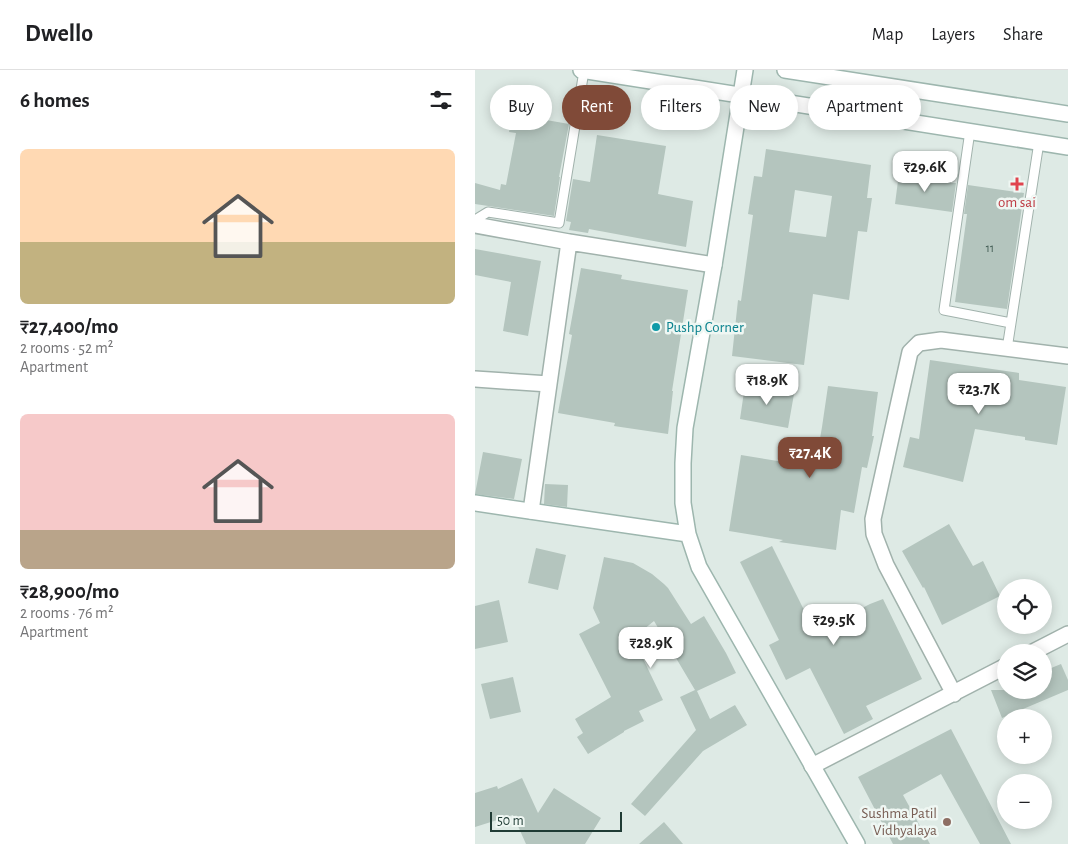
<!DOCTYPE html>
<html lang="en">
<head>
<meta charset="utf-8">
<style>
	:root { --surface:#fff; --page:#f6f6f6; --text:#202124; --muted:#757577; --line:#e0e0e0; --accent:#804a38 }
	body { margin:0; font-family:"Alegreya Sans",sans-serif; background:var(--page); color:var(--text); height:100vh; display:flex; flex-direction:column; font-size:19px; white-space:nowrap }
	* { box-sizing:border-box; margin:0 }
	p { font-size:16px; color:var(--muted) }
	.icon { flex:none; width:28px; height:28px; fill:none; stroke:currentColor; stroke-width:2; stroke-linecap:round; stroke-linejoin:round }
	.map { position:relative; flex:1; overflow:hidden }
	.sheet { display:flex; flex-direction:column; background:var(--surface); width:475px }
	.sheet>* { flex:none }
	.guide { position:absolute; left:15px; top:15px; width:475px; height:45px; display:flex; gap:10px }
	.controls { position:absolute; left:522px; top:509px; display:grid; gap:10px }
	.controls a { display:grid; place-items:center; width:55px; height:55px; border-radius:50%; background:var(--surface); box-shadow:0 2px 12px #0003; font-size:25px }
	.scale { position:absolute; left:15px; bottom:12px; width:132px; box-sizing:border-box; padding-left:5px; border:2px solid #1f3b34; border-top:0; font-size:14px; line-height:18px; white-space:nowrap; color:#1f3b34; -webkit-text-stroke:4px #eff7f3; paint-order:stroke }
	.price { position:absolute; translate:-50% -42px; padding:0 11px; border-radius:10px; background:#fff; color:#222; font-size:16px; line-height:32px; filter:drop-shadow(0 1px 2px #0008) }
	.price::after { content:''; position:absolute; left:50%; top:30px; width:15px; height:11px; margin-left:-8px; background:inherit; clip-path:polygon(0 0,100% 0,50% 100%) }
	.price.selected { background:var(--accent); color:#fff }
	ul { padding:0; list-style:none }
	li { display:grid; align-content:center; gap:10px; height:265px; padding:0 20px }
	li span { display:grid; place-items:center; height:155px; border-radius:8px; color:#555 }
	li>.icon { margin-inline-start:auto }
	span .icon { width:90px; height:90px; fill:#fffc; stroke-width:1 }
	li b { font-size:21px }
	h2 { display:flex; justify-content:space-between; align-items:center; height:60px; padding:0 20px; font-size:21px }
	.pill { padding:0 18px; border-radius:22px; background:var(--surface); box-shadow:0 2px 12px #0003; font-size:18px; line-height:45px }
	.pill.selected { background:var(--accent); color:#fff }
	header { display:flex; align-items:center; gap:30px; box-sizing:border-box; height:70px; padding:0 25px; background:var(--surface); border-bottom:1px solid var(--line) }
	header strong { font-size:24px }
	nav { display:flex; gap:28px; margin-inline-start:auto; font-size:18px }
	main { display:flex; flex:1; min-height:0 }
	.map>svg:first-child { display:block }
</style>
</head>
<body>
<header>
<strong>Dwello</strong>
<nav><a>Map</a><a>Layers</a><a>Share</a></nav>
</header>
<main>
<section class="sheet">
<h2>6 homes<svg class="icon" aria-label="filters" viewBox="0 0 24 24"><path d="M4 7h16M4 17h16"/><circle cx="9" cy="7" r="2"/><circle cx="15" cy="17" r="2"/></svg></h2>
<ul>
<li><span style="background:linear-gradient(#ffd9b3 60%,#c2b280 0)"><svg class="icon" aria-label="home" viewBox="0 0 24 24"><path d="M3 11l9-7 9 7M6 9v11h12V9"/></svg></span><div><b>₹27,400/mo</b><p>2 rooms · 52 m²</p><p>Apartment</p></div></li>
<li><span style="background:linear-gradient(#f6c9c9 75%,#b9a48a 0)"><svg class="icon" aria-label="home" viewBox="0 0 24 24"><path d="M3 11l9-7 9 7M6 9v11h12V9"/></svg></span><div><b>₹28,900/mo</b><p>2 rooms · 76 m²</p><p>Apartment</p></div></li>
</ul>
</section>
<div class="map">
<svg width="593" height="774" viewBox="0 0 593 774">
	<rect width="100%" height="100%" fill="#deeae5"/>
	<!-- building -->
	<path fill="#b4c5be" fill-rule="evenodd" d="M37,44L94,54L84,107H85L79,146L0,134V113L25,120L26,114L31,115L41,63L34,62Z
		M122,65L191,76L183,124L218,131L211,177L114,159L113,163L94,160L96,152L91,151L98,109L115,112Z
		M291,79L396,95L392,128H397L392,162L383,161L374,230L338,224L329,295L257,286L263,230L266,231L278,145L273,144L279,106L287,107ZM320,120L357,126L351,167L314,162Z
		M424,103L476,110V113H481L477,142L420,134Z
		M493,115L549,123L532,239L480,232L492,144H489Z
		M0,179L66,191L53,266L28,261L36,212L0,205Z
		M106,198L147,205L146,209L213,220L197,321H198L193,364L139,356L140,353L83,343L97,265L94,264Z
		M455,290L544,303V310L591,317L582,375L550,370V367L500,359L488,412L428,397L435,367L444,369Z
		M270,315L319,324L313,358L265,349Z
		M353,316L403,322L397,366H399L392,398L387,397L379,443L366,440L361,480L304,472L308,470L254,461L266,385L340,397L347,357Z
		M8,382L47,389L39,429L0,424Z
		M70,414L93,415L92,437L69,434Z
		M474,454L498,496L508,491L525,526L467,555L449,517L448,518L427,481Z
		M297,476L340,562L395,534L408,529L447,609L391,636L398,649L369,664L335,598L311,610L294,575L304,570L265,492Z
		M61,478L91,485L83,520L53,513Z
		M129,487L158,493L177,504L189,514L193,518L216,554L229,546L251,583L261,603L222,621L235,649L260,635L272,655L228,681L170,746L156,734L221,660L205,627L220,620L179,551L158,568L188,630L164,641L169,651L149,661V662L113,684L102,667L108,663L100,649L136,627L104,564L125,553L118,538Z
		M24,530L33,572L0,579V536Z
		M586,594L593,610V620L527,648L516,620H569V601Z
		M38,607L46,642L15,649L6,614Z
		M476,659L536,774H505L466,704L428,725L455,774H418L383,707Z
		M47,708L63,743L79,718L126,748L110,774H51L38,745L0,757V723L22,716L23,719Z
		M189,752L208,774H164Z"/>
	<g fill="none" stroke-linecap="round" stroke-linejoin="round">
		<!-- lane casing -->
		<g stroke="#a1b2ac" stroke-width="11">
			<path id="lane" d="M495,61L469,240L536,253
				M0,150L13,142L84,153L109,1
				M532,279L564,72"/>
		</g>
		<!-- street casing -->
		<g stroke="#a1b2ac" stroke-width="18">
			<path id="street" d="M0,155L94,172
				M0,309L74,314L94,172L239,195
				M56,441L74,314
				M558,582L593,564
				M479,624L411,495L399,464L398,449L435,282L444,273L466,270L593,286
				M337,696L531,596"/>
		</g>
		<!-- secondary casing -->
		<g stroke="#9db6ae" stroke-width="18">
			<path id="secondary" d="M106,0L593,77
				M270,0L239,195L210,358L208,393V433L213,464L224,497L382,774
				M310,0L593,44
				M0,433L213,464"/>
		</g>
		<!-- lane -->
		<use href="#lane" stroke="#fff" stroke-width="9"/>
		<!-- street -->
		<use href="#street" stroke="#fff" stroke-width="15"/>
		<!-- secondary -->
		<use href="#secondary" stroke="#fff" stroke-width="15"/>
	</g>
	<!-- markers -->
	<path fill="#e0444e" stroke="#eff7f3" stroke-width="2" d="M539.5 106.5h5v5h5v5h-5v5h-5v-5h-5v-5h5z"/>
	<circle fill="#0f9aa8" stroke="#eff7f3" stroke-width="2" cx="181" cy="257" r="5"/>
	<circle fill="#8d6e63" stroke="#eff7f3" stroke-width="2" cx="472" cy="752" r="5"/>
	<g text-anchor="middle" stroke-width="5" stroke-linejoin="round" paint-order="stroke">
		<!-- number labels -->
		<g font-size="12" fill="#445e56">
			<text x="515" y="182">11</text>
		</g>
		<!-- health labels -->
		<g font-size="15" fill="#be3a42" stroke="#eff7f3">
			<text x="542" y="137">om sai</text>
		</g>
		<!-- culture labels -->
		<g font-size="15" fill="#0d838f" stroke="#eff7f3" text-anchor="start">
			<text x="191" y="262">Pushp Corner</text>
		</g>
		<!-- education labels -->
		<g font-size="15" fill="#785e54" stroke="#eff7f3" text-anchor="end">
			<text x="462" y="748">Sushma Patil<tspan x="462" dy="17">Vidhyalaya</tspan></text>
		</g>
	</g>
</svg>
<div class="controls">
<a><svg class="icon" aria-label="locate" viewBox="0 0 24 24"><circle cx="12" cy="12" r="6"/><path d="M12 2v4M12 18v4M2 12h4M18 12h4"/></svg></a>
<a><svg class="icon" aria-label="layers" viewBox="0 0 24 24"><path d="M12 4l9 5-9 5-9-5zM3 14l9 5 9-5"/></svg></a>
<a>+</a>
<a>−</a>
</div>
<div class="scale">50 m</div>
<b class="price" style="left:450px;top:123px">₹29.6K</b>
<b class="price" style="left:292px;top:336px">₹18.9K</b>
<b class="price" style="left:504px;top:345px">₹23.7K</b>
<b class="price selected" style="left:335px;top:409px">₹27.4K</b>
<b class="price" style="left:359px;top:576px">₹29.5K</b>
<b class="price" style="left:176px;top:599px">₹28.9K</b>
<div class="guide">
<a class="pill">Buy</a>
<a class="pill selected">Rent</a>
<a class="pill">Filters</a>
<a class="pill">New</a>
<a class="pill">Apartment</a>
</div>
</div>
</main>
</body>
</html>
